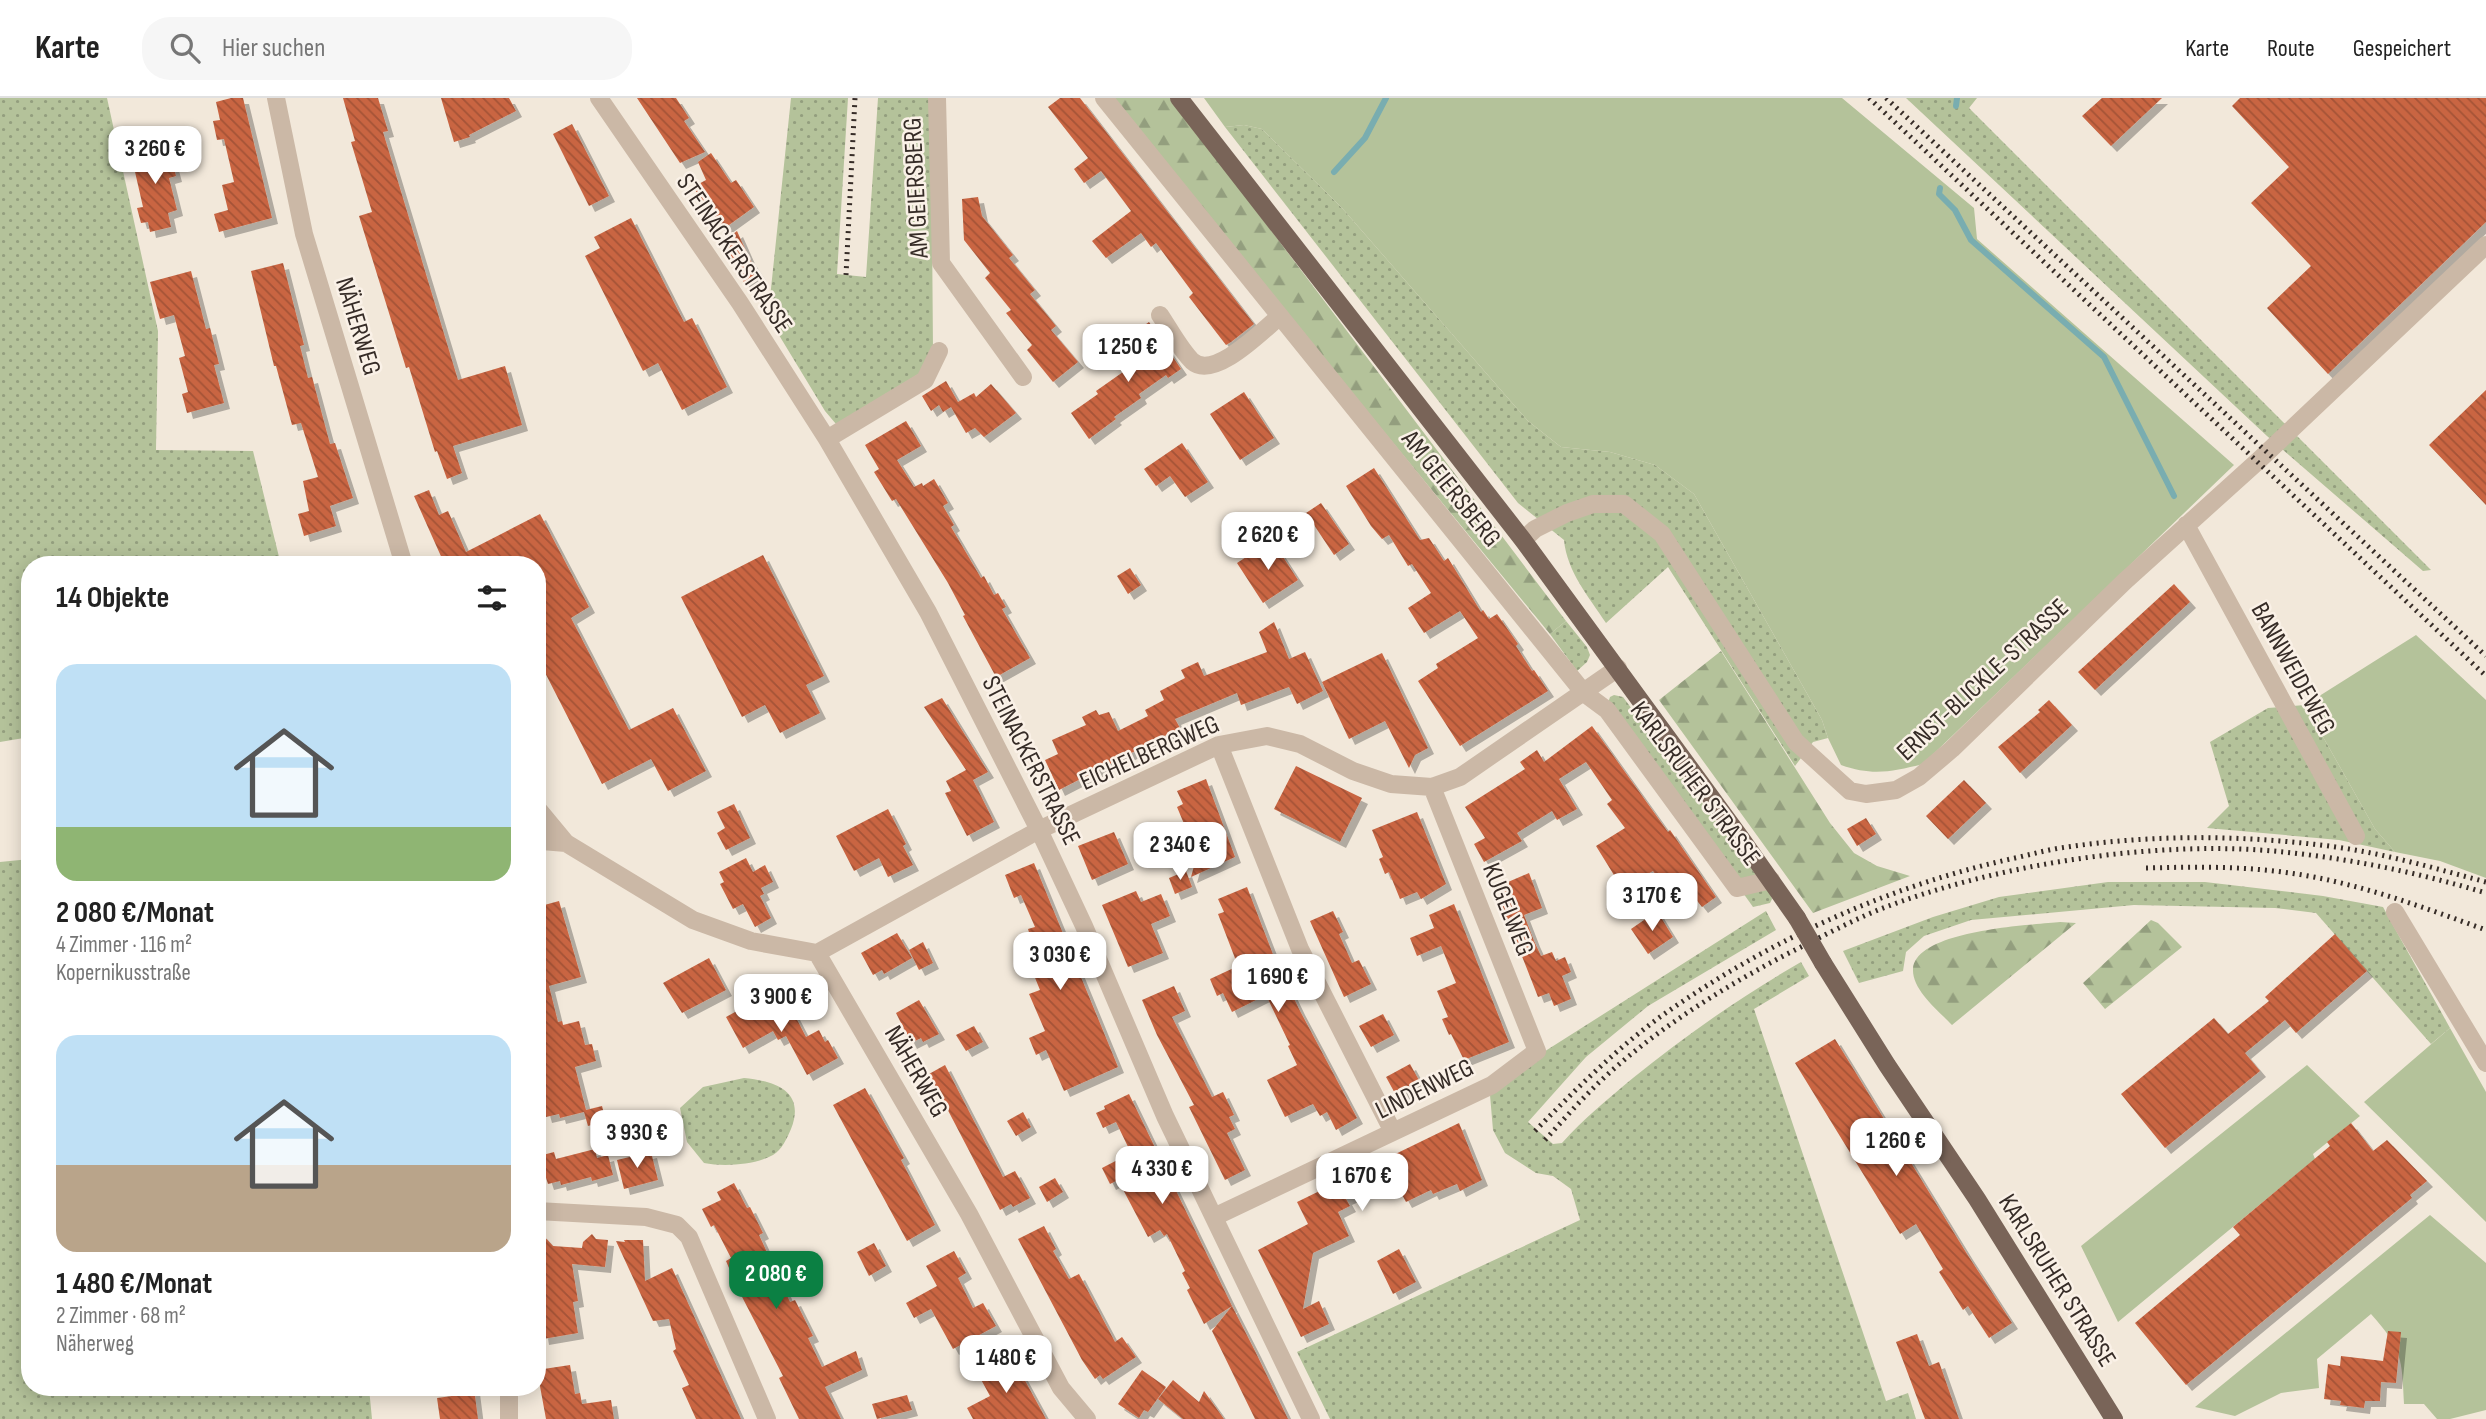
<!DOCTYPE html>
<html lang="de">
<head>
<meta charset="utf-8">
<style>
	:root { --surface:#fff; --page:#f6f6f6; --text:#222; --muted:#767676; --line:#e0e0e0; --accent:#0b8043 }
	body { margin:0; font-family:"Sofia Sans Condensed",sans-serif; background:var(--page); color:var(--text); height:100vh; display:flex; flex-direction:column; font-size:26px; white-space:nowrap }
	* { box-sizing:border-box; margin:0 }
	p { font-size:23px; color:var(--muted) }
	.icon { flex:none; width:38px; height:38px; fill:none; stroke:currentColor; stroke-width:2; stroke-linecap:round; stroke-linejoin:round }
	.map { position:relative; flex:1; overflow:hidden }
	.sheet { position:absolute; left:21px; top:458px; width:525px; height:840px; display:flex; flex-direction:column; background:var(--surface); border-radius:28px; box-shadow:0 4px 18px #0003 }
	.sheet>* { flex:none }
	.price { position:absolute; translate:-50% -60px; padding:0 16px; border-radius:14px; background:#fff; color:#222; font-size:23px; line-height:46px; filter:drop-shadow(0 2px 4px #0008) }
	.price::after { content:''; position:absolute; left:50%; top:42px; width:21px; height:16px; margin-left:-10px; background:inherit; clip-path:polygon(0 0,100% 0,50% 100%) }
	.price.active { background:var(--accent); color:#fff }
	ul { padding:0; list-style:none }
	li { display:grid; align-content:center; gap:14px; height:371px; padding:0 35px }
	li span { display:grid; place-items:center; height:217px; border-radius:21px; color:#555 }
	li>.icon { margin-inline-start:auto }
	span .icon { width:126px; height:126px; fill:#fffc; stroke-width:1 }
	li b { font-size:30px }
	h2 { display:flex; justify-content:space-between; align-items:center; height:84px; padding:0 35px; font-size:30px }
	header { display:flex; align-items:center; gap:42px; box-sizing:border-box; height:98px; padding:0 35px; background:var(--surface); border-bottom:2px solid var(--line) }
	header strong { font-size:33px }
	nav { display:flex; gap:38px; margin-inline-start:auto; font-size:24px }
	.search { width:490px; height:63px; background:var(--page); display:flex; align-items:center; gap:18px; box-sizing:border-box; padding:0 24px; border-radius:28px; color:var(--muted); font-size:26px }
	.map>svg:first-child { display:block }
</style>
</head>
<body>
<header>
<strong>Karte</strong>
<div class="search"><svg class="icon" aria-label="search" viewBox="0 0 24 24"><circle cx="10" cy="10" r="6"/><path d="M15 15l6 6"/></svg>Hier suchen</div>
<nav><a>Karte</a><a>Route</a><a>Gespeichert</a></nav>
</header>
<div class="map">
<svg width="2486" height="1321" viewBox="0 0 2486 1321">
	<defs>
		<pattern id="grass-dots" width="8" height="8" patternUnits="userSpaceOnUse" patternTransform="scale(1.75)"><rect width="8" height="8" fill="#b4c29a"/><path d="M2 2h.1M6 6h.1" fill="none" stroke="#939e7e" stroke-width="1.8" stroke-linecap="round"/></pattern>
		<pattern id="forest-firs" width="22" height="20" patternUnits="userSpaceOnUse" patternTransform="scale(1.75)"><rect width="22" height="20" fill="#b4c29a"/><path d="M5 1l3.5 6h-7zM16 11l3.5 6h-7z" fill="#939e7e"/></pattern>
		<pattern id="building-back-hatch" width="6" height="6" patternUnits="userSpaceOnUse" patternTransform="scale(1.75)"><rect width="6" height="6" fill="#c96542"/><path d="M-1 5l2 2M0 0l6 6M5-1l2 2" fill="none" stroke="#a45337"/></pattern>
		<filter id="shadow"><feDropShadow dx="6" dy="6" stdDeviation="0" flood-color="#0004"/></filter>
	</defs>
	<rect width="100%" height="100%" fill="#f2e8da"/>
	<!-- grass -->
	<path fill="url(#grass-dots)" d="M0,0H107L158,233L156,352L253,353L281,467H30V639L0,644Z
		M791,0H848L837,176L866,179L878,0H931L933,253L922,274L836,326L825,313L768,219Z
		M1906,0H1977L1969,10L2431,472L2423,473L2267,338Z
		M1244,27L1262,31L1342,110L1528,323L1561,349L1610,354L1655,367L1694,396L1822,622L1828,640L1813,644L1795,668L1668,469L1606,525C1589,499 1567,474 1564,442L1518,405L1225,29Z
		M1566,523L1587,549L1590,557L1587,564L1577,573L1550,536Z
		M1614,597L1623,599L1771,797L1772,801L1770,805L1753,809L1608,605L1610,599Z
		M2305,607L2375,731L2395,754L2339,742L2207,730L2229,708L2210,644L2268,610Z
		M30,761V1290H145L169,1293V1290H369L372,1321H0V764Z
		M2108,784H2205L2323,798L2383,809L2450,930L2431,946L2316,815L2275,810L2134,807L1971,822L1924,838L1906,854L1903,873L1859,885L1843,853L1933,819L1999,799Z
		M1766,813L1776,832L1648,908L1586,959L1528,1024L1553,1046L1562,1045C1583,1021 1608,1001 1633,980C1686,937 1742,898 1801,864L1809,878L1754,911L1886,1303L1908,1295L1916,1321H1330L1297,1254L1580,1122L1571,1091L1553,1078L1536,1075L1505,1055L1493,1032L1490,997L1539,957Z
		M744,980C775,983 806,993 791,1031C787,1040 782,1052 773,1057C755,1067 724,1069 704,1065L687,1044L680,1010L703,989Z"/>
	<!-- forest -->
	<path fill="url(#forest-firs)" d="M1110,0H1171L1566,523L1550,536Z
		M1721,553L1830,725L1854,755L1877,768L1910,778L1813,815L1659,602Z
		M2151,822L2158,825L2182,849L2105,911L2083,885Z
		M2060,824L2076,825L1952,927C1939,913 1912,892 1913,871C1916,832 2031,827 2060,824Z"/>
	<!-- garden -->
	<path fill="#b4c29a" d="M1204,0H1842L1974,110L1977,141L2234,367L1923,666C1891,674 1872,678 1841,667L1828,640L1822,622L1694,396L1655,367L1610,354L1561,349L1528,323L1342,110L1262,31L1244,27L1225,29Z
		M2416,537L2486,602V780L2440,763L2395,754L2375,731L2305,607Z
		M2450,930L2486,994V1124L2364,1004Z
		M2307,967L2360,1018L2313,1056L2315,1061L2118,1224L2081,1148Z
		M2430,1117L2486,1165V1312L2450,1321H2437L2424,1306H2404C2402,1260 2402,1251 2371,1216L2317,1261L2319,1290L2281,1295L2235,1318L2195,1309Z"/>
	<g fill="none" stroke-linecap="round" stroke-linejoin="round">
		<!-- stream -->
		<path stroke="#79adb0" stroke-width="6" d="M1956,8L1957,0
			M1334,74L1365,40L1386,0
			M1940,90L1939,96L1955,112L1971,142L2104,259L2174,398"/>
	</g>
	<!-- building -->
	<path fill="url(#building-back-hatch)" filter="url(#shadow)" d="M231,0H243L272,120L219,134L214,116L228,112L222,87L234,84L224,41L217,42L213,23L220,22L216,4Z
		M343,0H378L388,33L383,34L458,282L505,268L522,327L453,348L462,375L447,381L437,353L435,354L409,269L406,270L359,118L372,114L351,44L355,43Z
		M441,0H509L516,13L469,37L470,39L454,44Z
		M637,0H676L689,20L684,23L705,54L680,65Z
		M1060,0H1080L1254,226L1231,244L1226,247L1189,199L1193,195L1156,145L1151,149L1141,135L1106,160L1092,143L1131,113L1101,73L1084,85L1074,71L1088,60L1048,9Z
		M2102,0H2162L2111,48L2082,18Z
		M2240,0H2486V124L2328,276L2267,210L2311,168L2251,105L2289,69L2232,8Z
		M572,26L609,98L589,108L553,36Z
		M160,46L161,50L168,48L176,78L169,80L177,112L168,115L171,129L150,134L148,124L141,125L137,110L143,109L133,65L140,63L137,52Z
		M711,55L731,85L736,82L754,109L722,132L693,89L706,82L698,64Z
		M978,99L982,118L1013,157L1009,160L1035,192L1030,196L1056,228L1051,232L1078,264L1053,284L1027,252L1032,247L1006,215L1011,212L985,180L990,175L964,142L962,101Z
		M631,120L684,224L692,220L727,289L682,312L658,265L643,273L585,158L600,150L594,139Z
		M737,133L749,160L761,178L747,189L720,146Z
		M283,165L304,247L300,248L308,280L312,279L330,346L335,345L353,400L330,408L336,428L304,438L298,416L309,413L303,383L318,379L301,325L292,327L276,268H274L251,173Z
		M191,173L206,231L210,230L219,266L214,267L224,305L187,315L182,296L188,294L179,260L185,258L174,217L160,221L150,184Z
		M1149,224L1181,271L1168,280L1166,277L1139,296L1141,300L1114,319L1116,321L1089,341L1071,315L1098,296L1096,293L1123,274L1121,270L1148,251L1136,233Z
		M946,283L958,304L974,295L976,299L991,286L1016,315L984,339L975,330L966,335L951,309L943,314L939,307L931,313L922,298Z
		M2486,292V407L2429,347Z
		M1244,294L1274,340L1240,362L1210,316Z
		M906,323L921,348L897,362L914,389L922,385L923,388L934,381L948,405L943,408L954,427L951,429L981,480L984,478L994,497L998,495L1006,509L1002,511L1030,560L996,579L963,518L965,517L948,485L896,401L892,403L874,374L879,371L865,347Z
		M1182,345L1208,384L1185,399L1170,378L1156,388L1144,371Z
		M1374,370L1420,442L1429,440L1444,463L1448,460L1481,514L1483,512L1489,521L1497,516L1518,546L1516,548L1532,573L1534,572L1548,593L1460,648L1418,583L1438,570L1436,566L1478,540L1460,513L1424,535L1408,510L1431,495L1412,466L1408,468L1389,437L1382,441L1371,428L1346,388Z
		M429,392L439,417L448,413L466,454L540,416L589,509L571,520L629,632L673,610L706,673L668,693L651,661L602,686L537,559V467H440L444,465L414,398Z
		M1321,405L1349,446L1334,457L1306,415Z
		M1272,442L1298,482L1263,505L1237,465Z
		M763,457L824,578L806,587L820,615L780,635L765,607L742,619L681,499Z
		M1130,470L1141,487L1128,496L1117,478Z
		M2174,486L2190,504L2095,592L2078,574Z
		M1274,524L1289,561L1305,554L1323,593L1297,606L1289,589L1241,607L1237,595L1175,621L1180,630L1059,692L1045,662L1058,656L1052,642L1086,627L1082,619L1096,612L1099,617L1109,614L1118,633L1148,618L1145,612L1164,602L1160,593L1185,580L1181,572L1198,564L1204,578L1267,554L1259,534Z
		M1382,555L1428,650L1415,657L1409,670L1385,623L1349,641L1322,584Z
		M942,600L988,674L973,682L994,724L967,738L945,695L951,693L946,683L966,672L924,609Z
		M2049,602L2072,627L2020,675L1998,649L2040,614L2038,612Z
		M1592,628L1668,734L1670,732L1716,799L1702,809L1687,790L1673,800L1653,773L1622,790L1596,748L1625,730L1607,706L1612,702L1586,664L1559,681L1577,711L1557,722L1552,713L1517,735L1522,743L1484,764L1474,746L1485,740L1465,709L1525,671L1520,664L1537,652L1544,664Z
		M1296,668L1362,700L1340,744L1274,711Z
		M1206,681L1235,759L1191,779L1197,757L1177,709L1183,706L1177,693Z
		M1964,682L1986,705L1948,741L1926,718Z
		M734,706L750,740L726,752L717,735L725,730L717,714Z
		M888,711L906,746L903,748L913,767L888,779L879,760L854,773L836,738Z
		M1417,714L1446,786L1421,801L1417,794L1400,801L1389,774L1385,776L1379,761L1383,759L1372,732Z
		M1866,720L1876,736L1857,748L1847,731Z
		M1114,734L1128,766L1092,782L1078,748Z
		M746,760L753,774L765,767L773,784L761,790L764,796L760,798L771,820L755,829L743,806L733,811L720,786L724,784L719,774Z
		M1034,765L1118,969L1064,993L1046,952L1036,957L1029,940L1045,933L1029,896L1040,892L1022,848L1032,844L1028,831L1035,829L1021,797L1014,800L1005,777Z
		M1186,773L1192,789L1175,796L1169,780Z
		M1529,775L1542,810L1524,817L1534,843L1541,858L1552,854L1556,863L1565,859L1571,874L1562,878L1571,901L1554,908L1549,895L1538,899L1498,797L1511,791L1508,784Z
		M1247,789L1274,859L1299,911L1357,1020L1336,1032L1327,1014L1320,1018L1313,1006L1285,1019L1267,982L1297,967L1288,948L1290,947L1266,897L1232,914L1223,895L1217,898L1210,881L1238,868L1218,816L1224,814L1218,801Z
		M1136,793L1141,804L1161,796L1170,818L1151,826L1163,855L1128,869L1102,807Z
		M559,803L581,879L549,888L558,924L562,923L563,927L579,923L585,947L592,946L596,963L575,969L586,1012L602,1008L606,1023L588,1028L584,1014L560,1020L559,1016L546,1019L538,989L546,987L537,953V860L541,859L537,845V809Z
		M1454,806L1509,944L1464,962L1451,936L1449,937L1442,921L1448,919L1437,893L1456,885L1441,848L1417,858L1410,840L1434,830L1429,817Z
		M1333,813L1343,834L1339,836L1352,865L1359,862L1371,886L1344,899L1310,823Z
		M1657,813L1673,839L1648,856L1631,831Z
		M897,835L912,860L884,876L882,872L873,877L861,855Z
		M2335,836L2367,873L2296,935L2285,922L2245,955L2260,973L2165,1050L2121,996L2214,920L2228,936L2269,903L2265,899Z
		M923,844L933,865L919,872L909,852Z
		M709,860L726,892L682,915L663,885Z
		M1174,888L1185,913L1172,919L1212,999L1223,994L1234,1017L1229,1019L1235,1031L1227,1035L1245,1072L1225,1082L1189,1009L1194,1007L1157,937L1142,902Z
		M764,898L777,922L793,914L806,939L819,932L825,944L828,942L838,960L807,977L786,938L778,942L773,933L743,950L726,919Z
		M919,902L939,936L923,944L921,940L911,945L896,915Z
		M1383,916L1394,937L1371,949L1359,928Z
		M974,928L983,944L966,953L956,937Z
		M1835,941L1967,1156L2012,1225L1989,1240L1968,1208L1963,1212L1939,1174L1943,1171L1916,1126L1900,1136L1795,965Z
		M1410,966L1421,986L1397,999L1386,979Z
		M945,967L1003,1079L1015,1073L1030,1100L1013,1109L1011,1106L1000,1112L929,976Z
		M865,990L904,1060L901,1062L935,1127L907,1143L833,1007Z
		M1129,996L1232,1208L1204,1226L1187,1192L1190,1190L1182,1175L1185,1173L1167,1136L1164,1138L1160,1132L1148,1139L1118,1082L1110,1086L1102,1070L1131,1055L1116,1024L1103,1030L1096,1015L1105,1011L1104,1008Z
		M1023,1014L1031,1029L1016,1038L1007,1023Z
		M1459,1025L1482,1082L1460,1093L1457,1086L1433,1096L1431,1092L1406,1104L1393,1080L1346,1101L1350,1108L1338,1114L1349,1138L1313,1155L1303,1211L1319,1203L1329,1226L1301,1239L1258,1152L1308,1126L1297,1104Z
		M2351,1025L2373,1053L2387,1042L2427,1083L2410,1097L2412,1100L2186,1287L2135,1225L2240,1137L2233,1129L2330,1048L2327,1044Z
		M595,1051L597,1060L608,1057L613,1077L592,1083L591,1079L561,1087L560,1083L548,1086L539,1058L554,1054L556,1061Z
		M651,1054L658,1082L624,1091L617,1062Z
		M1055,1080L1063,1094L1047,1104L1039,1089Z
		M734,1085L747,1110L750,1109L763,1135L759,1137L790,1204L795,1202L813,1238L808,1240L822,1269L856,1253L862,1272L825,1289L841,1321H799L779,1280L783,1278L740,1195L726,1163L731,1160L714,1127L711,1129L702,1111L721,1102L717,1094Z
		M1044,1128L1056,1151L1053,1153L1069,1181L1079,1176L1115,1244L1122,1239L1136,1259L1103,1281L1100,1277L1095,1281L1082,1262L1018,1141Z
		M541,1135L553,1148L582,1150L583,1144L592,1136L596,1141L608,1142L605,1169L572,1166L578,1203L573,1204L578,1235L543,1241L537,1203Z
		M624,1142H643L645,1183L672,1170L741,1321H696L682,1290L689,1287L673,1253L676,1251L669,1221L653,1223L616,1143L625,1144Z
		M874,1145L886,1168L869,1178L857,1154Z
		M1399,1151L1416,1184L1393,1196L1377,1163Z
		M954,1153L966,1175L958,1180L973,1210L983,1205L996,1228L953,1251L931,1211L914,1220L906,1205L937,1188L926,1168Z
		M1232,1208L1255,1253L1288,1321H1255L1212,1233Z
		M2388,1233L2401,1234L2396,1285L2381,1284L2380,1303H2365L2364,1310L2340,1307L2341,1303L2324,1301L2328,1266L2340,1268L2341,1258L2383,1263Z
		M1917,1236L1929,1268L1939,1264L1959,1321H1925L1896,1244Z
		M1011,1257L1046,1321H973L967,1310L990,1298L978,1276Z
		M570,1267L575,1296L580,1295L582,1306L611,1302L614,1321H546L537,1272Z
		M1142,1272L1166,1289L1148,1314L1144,1312L1139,1320L1118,1306Z
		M1173,1282L1199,1304L1204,1293L1224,1321H1183L1158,1301Z
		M458,1290H474L478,1321H440L437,1300L459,1297Z
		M907,1297L912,1312L877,1321L872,1306Z"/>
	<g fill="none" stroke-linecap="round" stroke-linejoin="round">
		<!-- street -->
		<path stroke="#cbb8a6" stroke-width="18" d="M276,0L304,136L404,467
			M599,0L740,205L827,341L928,514L1039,732L1084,828L1165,1018L1311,1321
			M937,0L941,165L1023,279
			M1104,0L1584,595L1607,612L1737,790L1771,782
			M1160,217C1170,232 1180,251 1192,263C1214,283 1263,232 1280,218
			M827,341L925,282L939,253
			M2186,427L2356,738
			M1523,442L1535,431L1567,415L1593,406H1624L1662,436L1796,644L1850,693L1866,696L1896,692L1919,679L1952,651L2125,483L2258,363L2486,147
			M1219,647L1300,851L1393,1034
			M537,710L566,745
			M537,745L542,743L566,745L693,822L751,843L817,855L969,1116L1061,1290L1087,1321
			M2395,814L2486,965
			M817,855L1039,732L1219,647L1267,638L1300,646L1353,673L1391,686L1432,689L1460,679L1618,570
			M537,1113L646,1119L677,1127L689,1139L767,1321
			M1214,1119L1492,987L1537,953L1432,689
			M509,1321V1290"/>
		<!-- primary -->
		<path stroke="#796458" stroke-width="18" d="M1179,0L1523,442L1740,739L1797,820
			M1823,865L1887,967L1977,1101L2114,1321"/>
		<!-- rail -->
		<path stroke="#362c27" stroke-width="5" stroke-dasharray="2 5" stroke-linecap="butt" d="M1869,0L2486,578
			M1886,0L2486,558
			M846,177L855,0
			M2146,770C2189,769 2231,768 2274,773C2348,781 2417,807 2486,832
			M1535,1033C1574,993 1615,952 1660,919C1767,843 1887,788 2015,760C2033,756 2050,751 2067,749C2157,736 2247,737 2336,749C2387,756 2437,771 2486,784
			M1545,1042C1565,1020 1585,997 1607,977C1661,928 1724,889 1787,856C1817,841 1847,825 1878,812C1996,766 2157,741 2284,754C2352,761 2420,775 2486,795"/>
		<!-- primary-bridge -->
		<path stroke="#796458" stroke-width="18" d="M1797,820L1823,865"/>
	</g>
	<g text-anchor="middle" stroke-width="5" stroke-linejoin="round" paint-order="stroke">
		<!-- street labels -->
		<g font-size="26" fill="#362c27" stroke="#faf1e7">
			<text transform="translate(915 90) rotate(-93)" y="9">AM GEIERSBERG</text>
			<text transform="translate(735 155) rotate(56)" y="9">STEINACKERSTRASSE</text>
			<text transform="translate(359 228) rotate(73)" y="9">NÄHERWEG</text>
			<text transform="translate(1452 390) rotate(51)" y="9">AM GEIERSBERG</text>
			<text transform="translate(2294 570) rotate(61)" y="9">BANNWEIDEWEG</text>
			<text transform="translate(1982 581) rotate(-43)" y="9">ERNST-BLICKLE-STRASSE</text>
			<text transform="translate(1149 654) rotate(-24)" y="9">EICHELBERGWEG</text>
			<text transform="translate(1032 662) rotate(63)" y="9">STEINACKERSTRASSE</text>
			<text transform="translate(1696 685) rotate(53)" y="9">KARLSRUHER STRASSE</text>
			<text transform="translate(1509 811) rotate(68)" y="9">KUGELWEG</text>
			<text transform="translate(917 973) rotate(60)" y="9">NÄHERWEG</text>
			<text transform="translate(1424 990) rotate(-26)" y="9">LINDENWEG</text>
			<text transform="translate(2058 1182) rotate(58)" y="9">KARLSRUHER STRASSE</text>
		</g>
	</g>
</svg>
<b class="price" style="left:155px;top:88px">3 260 €</b>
<b class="price" style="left:1128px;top:286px">1 250 €</b>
<b class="price" style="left:1268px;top:474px">2 620 €</b>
<b class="price" style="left:1180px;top:784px">2 340 €</b>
<b class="price" style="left:1652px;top:835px">3 170 €</b>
<b class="price" style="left:1060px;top:894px">3 030 €</b>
<b class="price" style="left:1278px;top:916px">1 690 €</b>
<b class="price" style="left:781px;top:936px">3 900 €</b>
<b class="price" style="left:637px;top:1072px">3 930 €</b>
<b class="price" style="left:1896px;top:1080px">1 260 €</b>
<b class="price" style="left:1162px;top:1108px">4 330 €</b>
<b class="price" style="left:1362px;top:1115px">1 670 €</b>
<b class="price active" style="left:776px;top:1213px">2 080 €</b>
<b class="price" style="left:1006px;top:1297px">1 480 €</b>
<section class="sheet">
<h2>14 Objekte<svg class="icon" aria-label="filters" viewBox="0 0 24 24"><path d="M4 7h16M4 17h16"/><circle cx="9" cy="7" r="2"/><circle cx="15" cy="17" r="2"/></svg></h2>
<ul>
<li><span style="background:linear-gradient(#bfe0f5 75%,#8fb573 0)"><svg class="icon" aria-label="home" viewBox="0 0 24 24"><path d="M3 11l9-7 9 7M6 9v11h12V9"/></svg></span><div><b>2 080 €/Monat</b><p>4 Zimmer · 116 m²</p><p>Kopernikusstraße</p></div></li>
<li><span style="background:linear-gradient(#bfe0f5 60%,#b9a48a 0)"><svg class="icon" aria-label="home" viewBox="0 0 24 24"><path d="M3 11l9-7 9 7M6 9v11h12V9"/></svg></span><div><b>1 480 €/Monat</b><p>2 Zimmer · 68 m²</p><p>Näherweg</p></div></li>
</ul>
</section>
</div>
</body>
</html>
